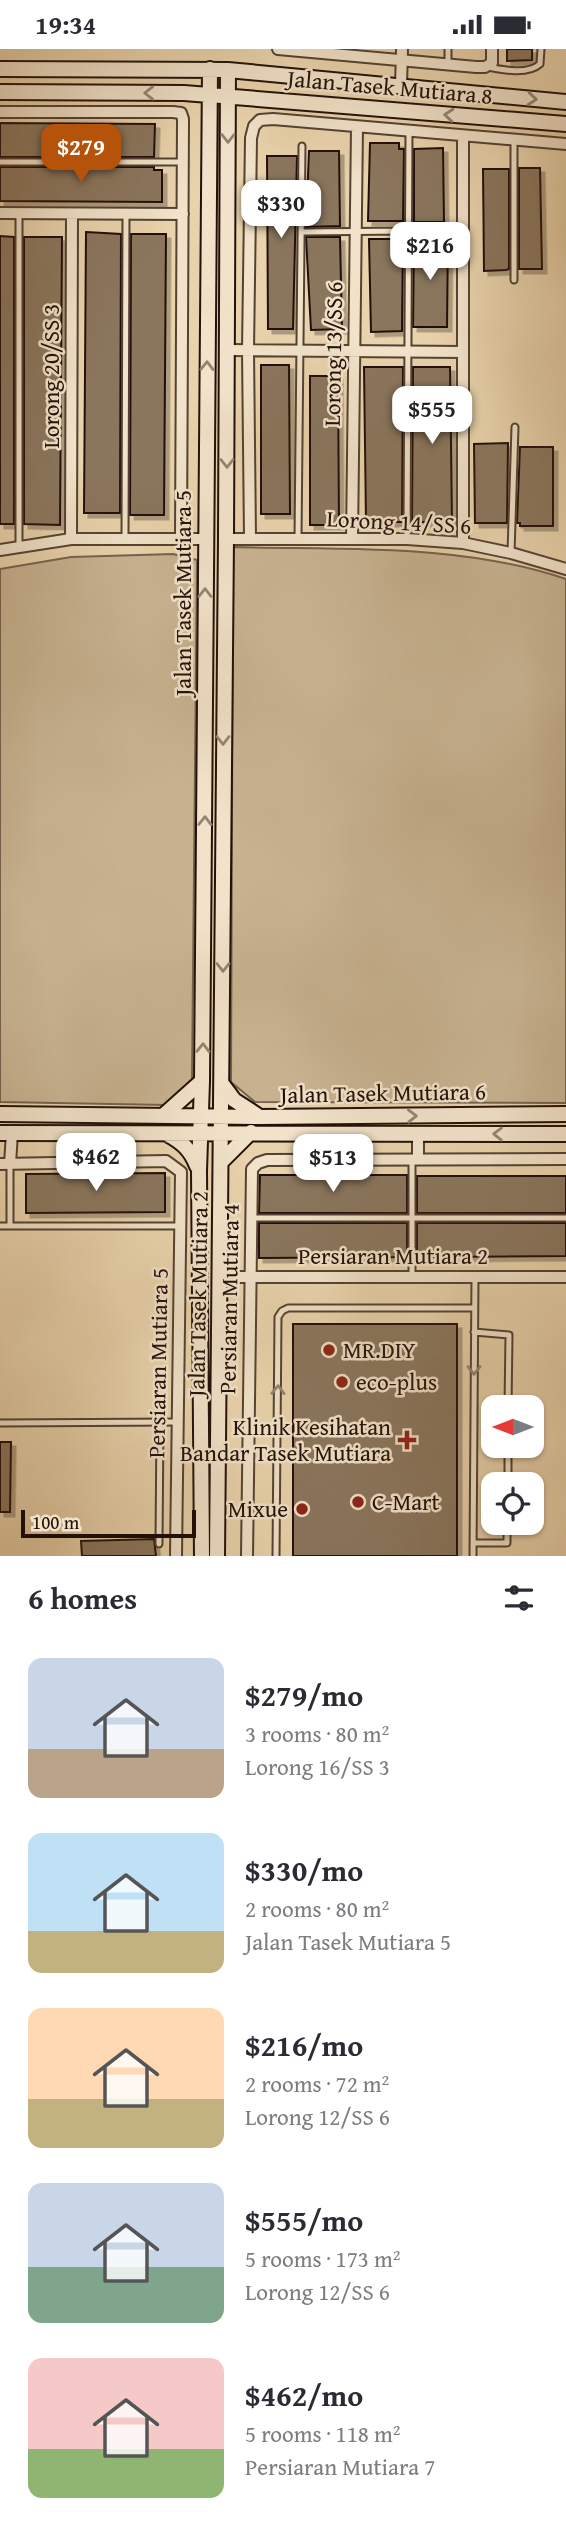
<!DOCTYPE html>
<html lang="en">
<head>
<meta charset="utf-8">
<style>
	:root { --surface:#fff; --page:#f2f2f3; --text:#2b2b33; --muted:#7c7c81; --accent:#b45309 }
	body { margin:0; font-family:"Gentium Book Plus",serif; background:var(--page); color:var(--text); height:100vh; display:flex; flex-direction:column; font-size:26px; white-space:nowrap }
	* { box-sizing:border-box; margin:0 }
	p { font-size:23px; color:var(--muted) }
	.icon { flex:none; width:38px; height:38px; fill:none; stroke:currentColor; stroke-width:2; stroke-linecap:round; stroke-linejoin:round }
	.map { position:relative; height:1507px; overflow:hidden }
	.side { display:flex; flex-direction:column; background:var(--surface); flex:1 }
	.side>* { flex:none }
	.needle { width:46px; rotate:270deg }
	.controls { position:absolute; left:481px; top:1346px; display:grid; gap:14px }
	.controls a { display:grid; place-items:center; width:63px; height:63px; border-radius:14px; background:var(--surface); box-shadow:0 2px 5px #0004; font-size:35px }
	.scale { position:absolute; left:21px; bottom:18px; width:175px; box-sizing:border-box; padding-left:7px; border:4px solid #231108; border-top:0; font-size:19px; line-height:24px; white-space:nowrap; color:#231108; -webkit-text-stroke:5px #f1e2c9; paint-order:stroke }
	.price { position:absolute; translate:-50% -60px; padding:0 16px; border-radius:14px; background:#fff; color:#222; font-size:23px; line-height:46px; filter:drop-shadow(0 2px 4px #0008) }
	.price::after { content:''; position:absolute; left:50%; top:42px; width:21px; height:16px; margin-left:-10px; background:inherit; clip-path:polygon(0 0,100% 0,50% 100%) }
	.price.current { background:var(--accent); color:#fff }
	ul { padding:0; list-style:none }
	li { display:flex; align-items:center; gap:21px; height:175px; padding:0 28px }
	li span { display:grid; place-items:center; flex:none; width:196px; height:140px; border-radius:14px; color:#555 }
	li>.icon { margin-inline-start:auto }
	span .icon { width:84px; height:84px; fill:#fffc; stroke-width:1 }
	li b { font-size:30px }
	h2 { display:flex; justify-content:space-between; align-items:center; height:84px; padding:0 28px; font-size:30px }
	.status { display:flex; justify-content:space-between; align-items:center; height:49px; padding:0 35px; background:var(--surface); direction:ltr }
	.status svg { height:19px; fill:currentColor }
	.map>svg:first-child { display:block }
</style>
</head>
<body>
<div class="status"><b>19:34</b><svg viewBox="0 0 49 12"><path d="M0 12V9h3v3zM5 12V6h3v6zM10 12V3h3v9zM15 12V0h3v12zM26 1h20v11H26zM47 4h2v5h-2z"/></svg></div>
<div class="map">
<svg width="566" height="1507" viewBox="0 0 566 1507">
	<defs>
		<filter id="shadow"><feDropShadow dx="4.5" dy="4.5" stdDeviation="0" flood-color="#0004"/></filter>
	</defs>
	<rect width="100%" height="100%" fill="#e9d3ac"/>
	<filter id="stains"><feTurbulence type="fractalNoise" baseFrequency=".00286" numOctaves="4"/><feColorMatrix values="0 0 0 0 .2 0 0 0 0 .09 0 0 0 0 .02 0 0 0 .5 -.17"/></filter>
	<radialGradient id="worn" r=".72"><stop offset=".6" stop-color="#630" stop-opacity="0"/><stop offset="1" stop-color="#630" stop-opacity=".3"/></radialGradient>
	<!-- green -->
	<path fill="#c7b290" stroke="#75624c" stroke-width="2" d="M233,498C344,501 459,494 566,530V1054L255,1053L231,1033Z
		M173,505L197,511L192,1030L167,1056L0,1053V520L71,508Z"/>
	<!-- building -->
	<path fill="#8a765d" stroke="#231108" stroke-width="2" filter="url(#shadow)" d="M507,0H532V11L507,12Z
		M0,74L155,75L154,108H0Z
		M370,94H399V100H404L403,172H368Z
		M443,99L444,173H414V100Z
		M309,102H339L340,177L306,178Z
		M267,107H297L293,280H268Z
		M0,118H154V121H162V153L0,152Z
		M519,119H540L542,220H519Z
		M483,120H509V220L506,221L484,222Z
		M86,183L121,185L120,464H84Z
		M131,185H166L164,466H130Z
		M0,187L14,188V475H0Z
		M24,188H62L60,476L24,475Z
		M306,188H340L342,280L311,281Z
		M414,189H448L447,278H413Z
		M369,190H403L402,282L371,283Z
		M261,316H289L290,465H261Z
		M364,318H403L402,473H366Z
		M413,318H450L452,473H412Z
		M310,327H338L339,476H310Z
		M508,394L507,474H475L474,395Z
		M520,398H553V477H520V474H517Z
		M165,1124V1163L26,1164V1125Z
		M260,1126H407V1164H259Z
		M417,1127H566V1164H417Z
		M259,1174H407V1208L259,1209Z
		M417,1174H566V1207L417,1208Z
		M293,1275H457V1507H293Z
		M0,1393H11L10,1463H0Z
		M154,1490L156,1507H82L81,1492Z"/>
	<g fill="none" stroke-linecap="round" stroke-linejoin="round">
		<!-- lane casing -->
		<g stroke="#544231" stroke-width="9">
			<path id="lane" d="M448,0V16
				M488,18C503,21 528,26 540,15L541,0
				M0,113H182
				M19,164V497
				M301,183L407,182
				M514,231V91
				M298,489L302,97
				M125,490L126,165
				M407,490L409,82
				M511,504L515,378
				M412,1110V1228
				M10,1115V1177
				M251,1169H566
				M0,1177H182
				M474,1283L509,1286L508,1358
				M0,1374L178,1373
				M508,1435V1396
				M474,1494H507V1474
				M159,1495L160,1373
				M276,1507L278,1268L282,1262L288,1259H474
				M473,1507L475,1228"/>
		</g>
		<!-- street casing -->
		<g stroke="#544231" stroke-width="14">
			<path id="street" d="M278,0L476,18H485L492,14V0
				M401,38L402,0
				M0,63H173L181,64L183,70L181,490
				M463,87V494
				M0,164L183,165
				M227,301L463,303
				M250,489L248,301L251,89L254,77L260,71L273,70L566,95
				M71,490L72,165
				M226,490H407L463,494L511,504L566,520
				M352,490L357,78
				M0,501L71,490H205
				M418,1083V1110
				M0,1115L166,1112L181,1123L176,1507
				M10,1115L12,1084
				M220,1228H566
				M247,1507L252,1120L258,1114L267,1111L566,1110"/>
		</g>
		<!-- secondary casing -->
		<g stroke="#231108" stroke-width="18">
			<path id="secondary" d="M0,20L228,21L566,53
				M0,43L184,44L566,75
				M222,1035L234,1051L257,1066
				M0,1065L260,1068L566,1065
				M164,1066L202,1032
				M0,1084L566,1085
				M167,1085C182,1093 191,1101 197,1117
				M222,1112L251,1083
				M202,1507L199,1122L202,1032L210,20
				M217,1507L226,490L228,21"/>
		</g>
		<!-- lane -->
		<use href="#lane" stroke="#f1e2c9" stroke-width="5"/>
		<!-- street -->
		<use href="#street" stroke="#f1e2c9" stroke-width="10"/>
		<!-- secondary -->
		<use href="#secondary" stroke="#f1e2c9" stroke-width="14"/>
	</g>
	<!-- one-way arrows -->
	<defs><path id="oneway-chevron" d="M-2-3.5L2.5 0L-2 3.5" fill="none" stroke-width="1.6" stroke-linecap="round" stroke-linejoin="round" transform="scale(1.75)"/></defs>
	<g stroke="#948472">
		<use href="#oneway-chevron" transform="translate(149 44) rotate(-180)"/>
		<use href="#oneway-chevron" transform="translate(532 50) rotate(5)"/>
		<use href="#oneway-chevron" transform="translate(449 66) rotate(-175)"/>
		<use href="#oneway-chevron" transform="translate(228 89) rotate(90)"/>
		<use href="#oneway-chevron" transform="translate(207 317) rotate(-89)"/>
		<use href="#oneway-chevron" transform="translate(227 414) rotate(90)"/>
		<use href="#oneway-chevron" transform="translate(205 544) rotate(-90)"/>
		<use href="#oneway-chevron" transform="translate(223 691) rotate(90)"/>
		<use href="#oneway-chevron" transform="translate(205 772) rotate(-89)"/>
		<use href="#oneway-chevron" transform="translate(223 918) rotate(90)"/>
		<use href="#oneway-chevron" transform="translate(203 999) rotate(-89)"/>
		<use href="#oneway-chevron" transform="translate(412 1067) rotate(-1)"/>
		<use href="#oneway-chevron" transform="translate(498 1085) rotate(-179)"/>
		<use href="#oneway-chevron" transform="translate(474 1321) rotate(90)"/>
		<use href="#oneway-chevron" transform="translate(278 1341) rotate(-89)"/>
	</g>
	<!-- markers -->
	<g fill="#8f2418" stroke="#f1e2c9" stroke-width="2.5">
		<circle cx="329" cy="1301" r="7"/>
		<circle cx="342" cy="1333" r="7"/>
		<path d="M403.5 1380.5h7v7h7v7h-7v7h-7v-7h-7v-7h7z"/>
		<circle cx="358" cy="1453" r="7"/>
		<circle cx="302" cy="1460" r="7"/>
	</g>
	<g text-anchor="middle" stroke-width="5" stroke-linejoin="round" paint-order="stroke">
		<!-- street labels -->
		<g font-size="23" fill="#231108" stroke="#f1e2c9">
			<text transform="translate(390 38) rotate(5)" y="8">Jalan Tasek Mutiara 8</text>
			<text transform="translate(333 305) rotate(-89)" y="8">Lorong 13/SS 6</text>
			<text transform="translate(51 327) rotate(-90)" y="8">Lorong 20/SS 3</text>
			<text transform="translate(399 473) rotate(3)" y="8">Lorong 14/SS 6</text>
			<text transform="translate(183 544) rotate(-90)" y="8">Jalan Tasek Mutiara 5</text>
			<text transform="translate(383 1044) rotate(-1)" y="8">Jalan Tasek Mutiara 6</text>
			<text x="393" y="1215">Persiaran Mutiara 2</text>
			<text transform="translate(198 1245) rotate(-89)" y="8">Jalan Tasek Mutiara 2</text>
			<text transform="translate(229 1250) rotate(-89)" y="8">Persiaran Mutiara 4</text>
			<text transform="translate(158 1314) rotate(-89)" y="8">Persiaran Mutiara 5</text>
		</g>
		<!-- poi labels -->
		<g font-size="23" fill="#231108" stroke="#f1e2c9" text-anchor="start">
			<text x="343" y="1309">MR.DIY</text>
			<text x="356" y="1341">eco-plus</text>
			<text x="391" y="1386" text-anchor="end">Klinik Kesihatan<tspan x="391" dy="26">Bandar Tasek Mutiara</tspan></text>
			<text x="372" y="1461">C-Mart</text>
			<text x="288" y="1468" text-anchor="end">Mixue</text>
		</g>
	</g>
	<rect width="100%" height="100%" filter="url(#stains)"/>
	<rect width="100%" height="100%" fill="url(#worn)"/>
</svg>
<div class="controls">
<a><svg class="needle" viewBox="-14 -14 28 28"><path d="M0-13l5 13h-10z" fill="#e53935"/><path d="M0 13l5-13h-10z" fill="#7c7c81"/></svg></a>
<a><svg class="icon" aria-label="locate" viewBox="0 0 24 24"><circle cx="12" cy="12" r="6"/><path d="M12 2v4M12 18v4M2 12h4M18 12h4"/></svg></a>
</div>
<div class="scale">100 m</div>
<b class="price current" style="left:81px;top:135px">$279</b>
<b class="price" style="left:281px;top:191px">$330</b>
<b class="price" style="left:430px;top:233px">$216</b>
<b class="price" style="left:432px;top:397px">$555</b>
<b class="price" style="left:96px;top:1144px">$462</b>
<b class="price" style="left:333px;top:1145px">$513</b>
</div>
<section class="side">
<h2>6 homes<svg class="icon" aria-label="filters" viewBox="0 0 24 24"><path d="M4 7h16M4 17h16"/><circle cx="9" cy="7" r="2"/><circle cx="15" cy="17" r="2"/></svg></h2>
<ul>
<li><span style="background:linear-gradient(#c9d6e8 65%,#b9a48a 0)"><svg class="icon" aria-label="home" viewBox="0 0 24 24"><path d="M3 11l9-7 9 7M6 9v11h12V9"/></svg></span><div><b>$279/mo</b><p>3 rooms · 80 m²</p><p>Lorong 16/SS 3</p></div></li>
<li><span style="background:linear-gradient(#bfe0f5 70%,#c2b280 0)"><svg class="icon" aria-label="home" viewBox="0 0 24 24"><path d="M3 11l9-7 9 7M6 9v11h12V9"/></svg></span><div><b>$330/mo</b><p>2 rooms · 80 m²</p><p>Jalan Tasek Mutiara 5</p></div></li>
<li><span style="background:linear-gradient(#ffd9b3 65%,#c2b280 0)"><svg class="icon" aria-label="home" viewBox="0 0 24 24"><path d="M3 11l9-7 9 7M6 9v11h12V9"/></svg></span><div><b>$216/mo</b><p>2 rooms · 72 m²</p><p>Lorong 12/SS 6</p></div></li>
<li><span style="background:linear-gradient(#c9d6e8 60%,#7fa58c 0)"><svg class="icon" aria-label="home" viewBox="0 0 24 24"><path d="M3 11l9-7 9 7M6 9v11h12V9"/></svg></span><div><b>$555/mo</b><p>5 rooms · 173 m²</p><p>Lorong 12/SS 6</p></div></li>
<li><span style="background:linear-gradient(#f6c9c9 65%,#8fb573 0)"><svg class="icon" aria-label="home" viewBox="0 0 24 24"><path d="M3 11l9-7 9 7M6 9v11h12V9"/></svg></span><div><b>$462/mo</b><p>5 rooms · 118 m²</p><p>Persiaran Mutiara 7</p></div></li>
</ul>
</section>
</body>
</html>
